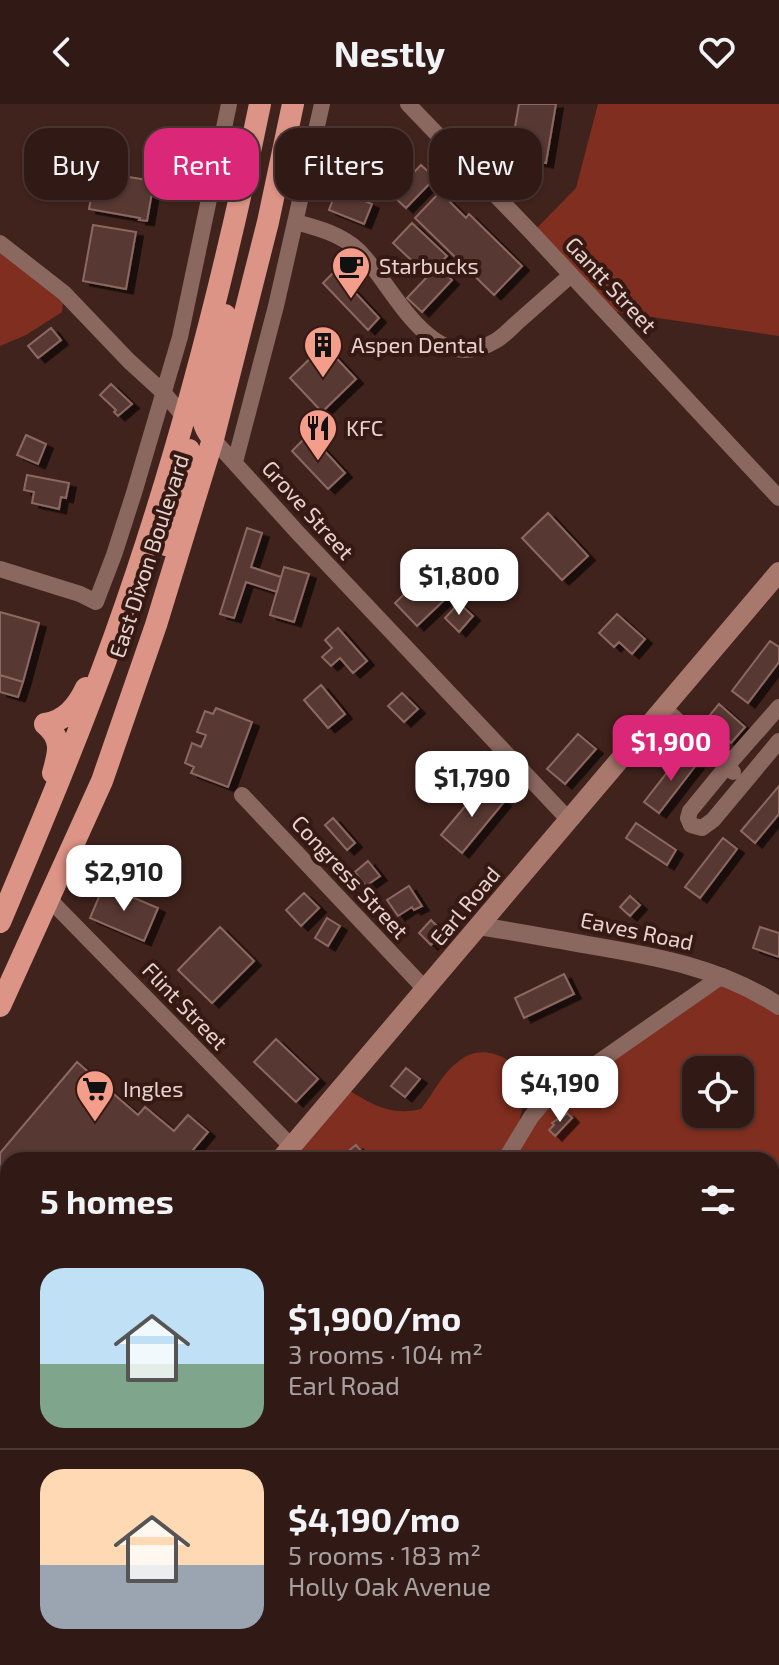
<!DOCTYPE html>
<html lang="en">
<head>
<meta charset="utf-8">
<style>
	:root { --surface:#311a16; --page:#3d2723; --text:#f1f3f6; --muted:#a8a1a1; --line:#4c3835; --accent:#db2777 }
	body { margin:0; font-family:"Exo 2",sans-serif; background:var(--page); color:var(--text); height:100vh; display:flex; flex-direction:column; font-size:30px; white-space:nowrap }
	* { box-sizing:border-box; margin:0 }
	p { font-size:26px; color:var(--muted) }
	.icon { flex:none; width:44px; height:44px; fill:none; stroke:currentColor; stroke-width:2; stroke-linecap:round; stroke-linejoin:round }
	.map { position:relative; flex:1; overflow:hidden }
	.sheet { position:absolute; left:0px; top:1048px; width:780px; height:514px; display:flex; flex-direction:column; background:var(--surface); border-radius:24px 24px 0 0; box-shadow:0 2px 6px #0004,0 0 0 2px var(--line) }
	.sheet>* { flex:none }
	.top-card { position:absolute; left:24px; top:24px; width:732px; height:72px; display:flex; gap:16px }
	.fabs { position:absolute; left:682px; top:952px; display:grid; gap:16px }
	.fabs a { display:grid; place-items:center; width:72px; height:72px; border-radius:16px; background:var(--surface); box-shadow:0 2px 6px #0004,0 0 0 2px var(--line); font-size:40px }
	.price { position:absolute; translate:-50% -68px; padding:0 18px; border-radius:16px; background:#fff; color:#222; font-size:26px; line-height:52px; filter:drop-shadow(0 2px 4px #0008) }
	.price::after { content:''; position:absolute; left:50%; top:48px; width:24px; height:18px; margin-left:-12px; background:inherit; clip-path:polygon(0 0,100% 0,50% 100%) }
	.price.active { background:var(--accent); color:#fff }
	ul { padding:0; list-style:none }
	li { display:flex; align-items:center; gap:24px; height:200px; padding:0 40px }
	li+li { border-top:2px solid var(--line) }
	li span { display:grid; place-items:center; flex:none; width:224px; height:160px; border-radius:24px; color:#555 }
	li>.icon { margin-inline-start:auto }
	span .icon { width:96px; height:96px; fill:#fffc; stroke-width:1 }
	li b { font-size:34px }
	h2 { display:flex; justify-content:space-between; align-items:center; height:96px; padding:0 40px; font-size:34px }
	.tag { padding:0 28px; border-radius:24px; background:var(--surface); box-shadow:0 2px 6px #0004,0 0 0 2px var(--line); font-size:28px; line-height:72px }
	.tag.active { background:var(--accent); color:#fff }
	header { display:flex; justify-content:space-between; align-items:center; height:104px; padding:0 40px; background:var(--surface); font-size:36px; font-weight:700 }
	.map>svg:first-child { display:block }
</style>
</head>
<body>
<header><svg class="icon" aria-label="back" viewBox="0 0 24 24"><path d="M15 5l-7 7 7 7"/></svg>Nestly<svg class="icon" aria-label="heart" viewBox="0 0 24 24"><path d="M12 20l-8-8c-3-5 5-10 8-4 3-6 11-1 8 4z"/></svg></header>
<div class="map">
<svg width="779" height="1561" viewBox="0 0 779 1561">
	<defs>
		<filter id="shadow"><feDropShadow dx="7" dy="4.5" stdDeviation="0" flood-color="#0009"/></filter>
	</defs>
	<rect width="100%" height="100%" fill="#41231d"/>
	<!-- green -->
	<path fill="#7f2e1f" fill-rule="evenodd" d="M598,0H779V232L604,206L532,129L576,84Z
		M0,139L64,189L62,208L26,231L0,242Z
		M722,872L779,902V1561H154L152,1554H772V1056H309L291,1042L342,982C369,998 388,1013 421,1005C433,990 443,968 459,957C469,949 481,946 494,950C539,963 522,1008 513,1040L531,1013ZM696,966H740V1010H696Z"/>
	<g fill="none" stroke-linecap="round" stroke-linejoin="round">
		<!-- stream -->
		<path stroke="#2b0000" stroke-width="4" d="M631,1554L632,1561"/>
	</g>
	<!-- building -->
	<path fill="#583932" stroke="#8c6861" stroke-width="2" filter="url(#shadow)" d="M519,0H556L546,59L510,52Z
		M356,28L404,49L392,77L344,56Z
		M421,61L435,74L406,104L392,91Z
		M116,71L154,77L147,117L139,116L140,114L89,105L95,72L115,75Z
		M337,85L372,100L364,120L329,106Z
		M440,88L466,114L469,110L522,162L494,191L415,114Z
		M412,119L447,152L437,162L452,176L422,208L407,194L428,172L393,139Z
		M93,121L136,128L126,185L83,177Z
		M335,167L379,214L368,226L323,179Z
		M51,224L61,236L38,254L28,242Z
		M324,241L356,275L322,308L290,274Z
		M111,280L132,300L118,312L114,308L116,306L100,291Z
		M309,330L345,369L328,385L292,347Z
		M26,331L46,340L38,360L17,351Z
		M27,371L69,379L66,394L61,393L59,405L32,399L34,388L24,386Z
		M548,409L588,452L562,476L522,434Z
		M247,424L262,429L251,463L281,473L277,488L246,478L234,514L220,510Z
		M438,458L460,481L417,522L395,499Z
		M284,463L309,470L294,518L270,511Z
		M459,499L473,512L459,528L445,514Z
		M0,508L39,519L23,578L0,571Z
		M617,510L645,535L632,550L619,538L614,543L599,529Z
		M338,524L367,557L353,569L340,554L331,562L322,553L332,544L325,536Z
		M770,537L779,543V558L748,599L732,587Z
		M0,571L23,578L18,593L0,588Z
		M321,581L345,610L328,624L304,596Z
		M402,589L418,605L404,618L388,602Z
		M719,600L745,623L731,639L705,617Z
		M216,604L252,618L228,683L191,669L194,663L185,659L192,639L201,643L206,631L197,628L205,607L213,610Z
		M578,630L596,645L565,680L547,665Z
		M683,648L697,660L659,709L644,698Z
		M483,681L504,698L462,749L441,731Z
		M779,682V710L755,739L741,727Z
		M333,714L355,739L347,746L325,721Z
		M636,719L676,746L667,761L626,734Z
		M723,734L737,745L700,794L685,783Z
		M368,757L380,772L366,782L355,768Z
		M104,781L158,804L144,837L90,814Z
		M409,782L422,802L414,806L412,803L398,812L387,796Z
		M304,789L319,804L301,822L286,806Z
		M630,792L640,801L630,812L620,803Z
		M327,814L340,822L328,842L315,834Z
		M431,816L443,828L431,841L419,829Z
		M220,823L254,857L212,899L178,866Z
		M760,823L779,829V853L753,844Z
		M564,870L574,890L524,914L515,894Z
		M276,935L318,975L296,998L254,958Z
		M77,958L138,1011L145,1003L174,1027L188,1011L208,1028L187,1053L191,1056H8V1076L0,1069V1049Z
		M406,964L420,975L405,993L391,982Z
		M567,1009L572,1014L555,1032L549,1026L554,1021L552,1019L558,1015L560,1016Z
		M356,1041L366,1053L362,1056H337Z"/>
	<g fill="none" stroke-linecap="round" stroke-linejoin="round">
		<!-- minor -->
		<path stroke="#8a675f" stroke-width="16" d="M408,0L532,129L779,394
			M296,118C318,124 341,130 358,146C395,182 430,277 497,236C505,231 513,222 520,216C537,201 554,186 571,171
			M0,139L64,189L129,257L164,289L184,313
			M213,335L298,429L569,716
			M235,358L276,202L322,0
			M0,465L80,490L96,498L114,451L134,389L180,233L229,0
			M779,603L727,662L690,707L688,714L691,721L702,724L713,716L779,637
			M664,604L733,668
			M242,691L425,885
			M48,794L291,1042
			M505,1056L531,1013L547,994L722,872
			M772,1525L779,1523"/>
		<!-- tertiary -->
		<path stroke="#8a675f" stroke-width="18" d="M479,822C515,828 551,834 588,841C654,852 722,864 779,902"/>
		<!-- secondary -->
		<path stroke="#a9786d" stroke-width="20" d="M280,1056L779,468
			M0,1361L8,1354"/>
		<!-- trunk -->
		<path stroke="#dc9486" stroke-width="22" d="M213,335C207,327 203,321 203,311L219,246L225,211
			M166,441L189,346
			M45,620C63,635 59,648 53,669
			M45,620C65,617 77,603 86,584
			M0,818C40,723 80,628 115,531C177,358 223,180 260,0
			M0,902L102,677L156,521L213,335L268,118L293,0"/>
	</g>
	<!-- icons -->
	<defs>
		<g id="cafe-pin" transform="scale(2)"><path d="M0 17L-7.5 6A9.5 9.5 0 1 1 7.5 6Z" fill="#f49d8b" stroke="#361913"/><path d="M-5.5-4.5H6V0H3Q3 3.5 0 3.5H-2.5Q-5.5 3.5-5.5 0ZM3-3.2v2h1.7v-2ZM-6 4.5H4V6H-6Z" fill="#111"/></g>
		<g id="building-pin" transform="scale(2)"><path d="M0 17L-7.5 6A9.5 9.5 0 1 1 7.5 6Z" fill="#f49d8b" stroke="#361913"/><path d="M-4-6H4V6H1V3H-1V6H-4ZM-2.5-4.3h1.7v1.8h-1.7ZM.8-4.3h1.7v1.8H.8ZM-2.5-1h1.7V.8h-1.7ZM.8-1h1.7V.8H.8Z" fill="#111"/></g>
		<g id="restaurant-pin" transform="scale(2)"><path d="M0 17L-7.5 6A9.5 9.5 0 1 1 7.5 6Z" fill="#f49d8b" stroke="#361913"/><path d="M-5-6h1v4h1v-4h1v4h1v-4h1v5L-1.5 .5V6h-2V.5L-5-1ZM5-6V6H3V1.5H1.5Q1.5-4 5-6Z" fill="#111"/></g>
		<g id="supermarket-pin" transform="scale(2)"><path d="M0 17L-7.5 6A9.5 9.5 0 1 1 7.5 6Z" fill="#f49d8b" stroke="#361913"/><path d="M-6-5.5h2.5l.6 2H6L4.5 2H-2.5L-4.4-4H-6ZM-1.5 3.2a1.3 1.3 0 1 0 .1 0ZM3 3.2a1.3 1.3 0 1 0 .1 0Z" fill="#111"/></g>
	</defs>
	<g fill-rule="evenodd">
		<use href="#cafe-pin" x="351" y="162"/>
		<use href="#building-pin" x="323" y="241"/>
		<use href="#restaurant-pin" x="318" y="324"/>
		<use href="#supermarket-pin" x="95" y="985"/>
	</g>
	<g text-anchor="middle" stroke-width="8" stroke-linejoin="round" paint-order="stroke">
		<!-- poi labels -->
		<g font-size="22" fill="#e7d3ce" stroke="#361913" text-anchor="start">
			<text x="379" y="170">Starbucks</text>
			<text x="351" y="249">Aspen Dental</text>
			<text x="346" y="332">KFC</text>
			<text x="123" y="993">Ingles</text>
		</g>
		<!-- street labels -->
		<g font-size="22" fill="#e7d3ce" stroke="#361913">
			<text transform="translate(611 181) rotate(47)" y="8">Gantt Street</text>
			<text transform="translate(308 406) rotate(48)" y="8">Grove Street</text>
			<text transform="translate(149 452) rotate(-72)" y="8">East Dixon Boulevard</text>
			<text transform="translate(350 773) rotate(47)" y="8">Congress Street</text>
			<text transform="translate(465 802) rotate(-50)" y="8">Earl Road</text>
			<text transform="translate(637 827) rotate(12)" y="8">Eaves Road</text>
			<text transform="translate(185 902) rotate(46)" y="8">Flint Street</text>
		</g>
	</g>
</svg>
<div class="fabs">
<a><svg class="icon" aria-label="locate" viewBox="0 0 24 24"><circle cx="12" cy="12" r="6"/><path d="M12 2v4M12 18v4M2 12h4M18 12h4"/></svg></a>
</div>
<b class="price" style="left:459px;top:513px">$1,800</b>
<b class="price active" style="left:671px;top:679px">$1,900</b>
<b class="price" style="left:472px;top:715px">$1,790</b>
<b class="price" style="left:124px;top:809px">$2,910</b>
<b class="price" style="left:560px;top:1020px">$4,190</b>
<div class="top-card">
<a class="tag">Buy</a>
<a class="tag active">Rent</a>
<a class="tag">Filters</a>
<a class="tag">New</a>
</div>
<section class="sheet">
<h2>5 homes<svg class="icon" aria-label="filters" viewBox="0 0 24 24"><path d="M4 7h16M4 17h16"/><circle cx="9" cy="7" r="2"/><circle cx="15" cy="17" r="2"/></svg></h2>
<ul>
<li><span style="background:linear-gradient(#bfe0f5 60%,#7fa58c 0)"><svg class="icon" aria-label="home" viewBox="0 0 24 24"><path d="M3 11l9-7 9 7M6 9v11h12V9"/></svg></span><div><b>$1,900/mo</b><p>3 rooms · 104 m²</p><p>Earl Road</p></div></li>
<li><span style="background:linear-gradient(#ffd9b3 60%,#9aa5b1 0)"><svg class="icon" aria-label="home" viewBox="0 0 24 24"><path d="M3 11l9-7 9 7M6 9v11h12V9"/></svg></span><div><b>$4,190/mo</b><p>5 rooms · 183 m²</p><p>Holly Oak Avenue</p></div></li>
</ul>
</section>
</div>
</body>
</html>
